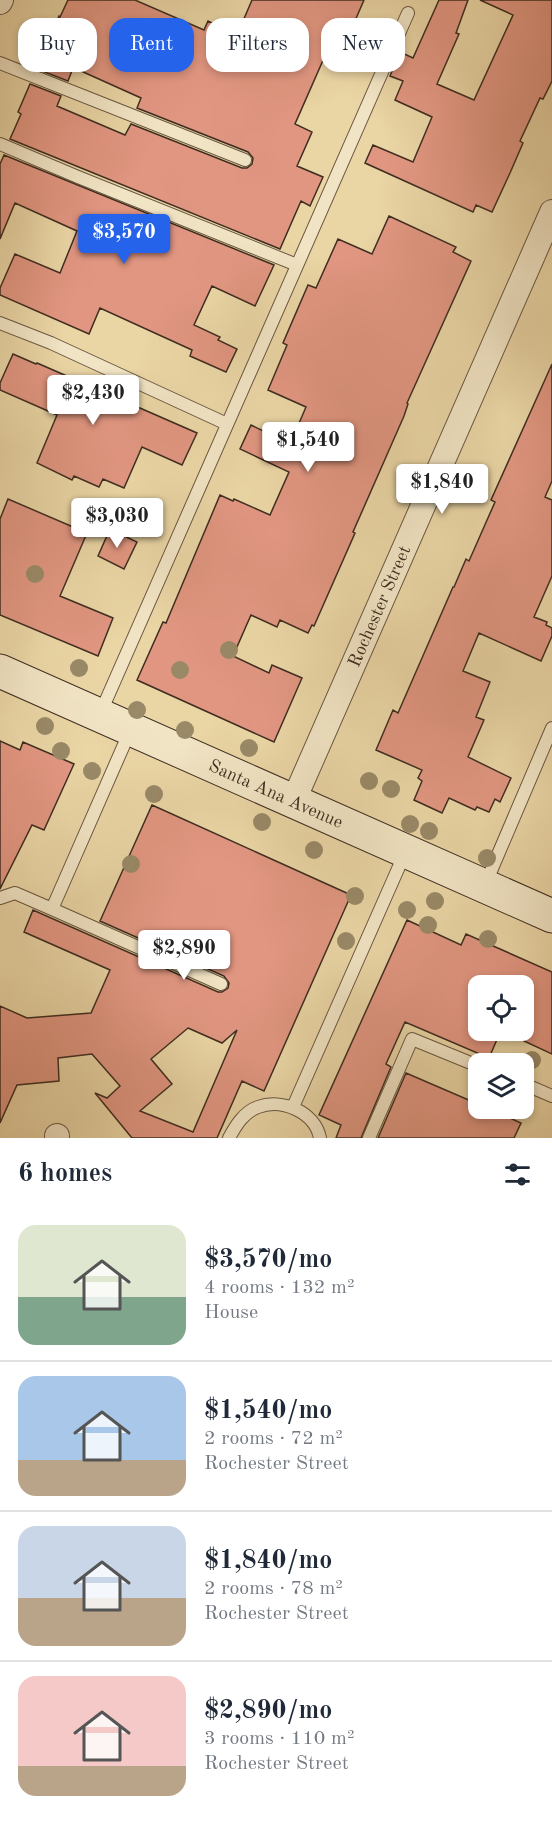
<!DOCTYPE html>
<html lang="en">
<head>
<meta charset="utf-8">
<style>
	:root { --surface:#fff; --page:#f2f2f3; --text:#1f2937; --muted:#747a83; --line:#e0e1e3; --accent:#2563eb }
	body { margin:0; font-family:"Old Standard TT",serif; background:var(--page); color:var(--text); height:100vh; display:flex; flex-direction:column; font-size:22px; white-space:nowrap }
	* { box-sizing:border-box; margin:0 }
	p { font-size:20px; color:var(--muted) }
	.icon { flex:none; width:33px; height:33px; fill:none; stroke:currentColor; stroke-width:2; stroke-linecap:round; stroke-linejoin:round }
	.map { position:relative; height:1138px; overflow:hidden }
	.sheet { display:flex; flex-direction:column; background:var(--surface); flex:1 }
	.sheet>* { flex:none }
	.banner { position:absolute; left:18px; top:18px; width:516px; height:54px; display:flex; gap:12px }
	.fabs { position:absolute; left:468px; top:975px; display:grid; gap:12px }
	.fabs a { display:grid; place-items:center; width:66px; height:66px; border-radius:12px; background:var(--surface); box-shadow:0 3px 9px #0003; font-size:30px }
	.price { position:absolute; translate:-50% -51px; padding:0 14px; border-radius:6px; background:#fff; color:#222; font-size:20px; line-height:39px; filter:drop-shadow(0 2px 3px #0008) }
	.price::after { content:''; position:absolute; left:50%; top:36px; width:18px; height:14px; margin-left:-9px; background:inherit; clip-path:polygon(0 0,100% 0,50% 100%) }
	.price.on { background:var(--accent); color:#fff }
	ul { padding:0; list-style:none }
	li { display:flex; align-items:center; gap:18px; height:150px; padding:0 18px }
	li+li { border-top:2px solid var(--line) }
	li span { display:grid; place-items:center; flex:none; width:168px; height:120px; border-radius:18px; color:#555 }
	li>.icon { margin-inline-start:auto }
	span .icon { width:72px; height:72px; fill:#fffc; stroke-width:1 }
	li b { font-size:26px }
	h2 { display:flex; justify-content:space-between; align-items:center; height:72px; padding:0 18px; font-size:26px }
	.pill { padding:0 21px; border-radius:18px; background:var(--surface); box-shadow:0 3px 9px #0003; font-size:21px; line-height:54px }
	.pill.on { background:var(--accent); color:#fff }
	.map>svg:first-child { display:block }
</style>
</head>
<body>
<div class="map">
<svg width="552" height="1138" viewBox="0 0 552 1138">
	<rect width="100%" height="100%" fill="#ead5a5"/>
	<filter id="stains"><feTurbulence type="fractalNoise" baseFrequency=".00333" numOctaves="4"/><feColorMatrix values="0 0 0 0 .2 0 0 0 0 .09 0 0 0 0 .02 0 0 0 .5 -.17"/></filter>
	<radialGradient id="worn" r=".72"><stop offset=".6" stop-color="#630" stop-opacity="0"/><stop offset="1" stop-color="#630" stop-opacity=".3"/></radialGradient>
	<!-- building -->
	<path fill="#e19681" stroke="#3e2d20" stroke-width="1.5" fill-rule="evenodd" d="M68,0H135L204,30L208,21L237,35L252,0H364L351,30L385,45L374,69L328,49L295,124L312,132L297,166L323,177L310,206L301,201L280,249L10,139L21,114L18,112L30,84L61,96L57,106L125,135L131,124L242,168H247L252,164L253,158L248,152L137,108L141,98L81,71L73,68L68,81L37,69L38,65H37L59,16L60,17Z
		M439,0H468L456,33L459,34L437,84L474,100L513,15L480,0H552V81L543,99L540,98L520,141L523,143L510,173L492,212L476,205L473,212L365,163L373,145L413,162L432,117L395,100L403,81L390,76L400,52L413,58Z
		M4,155L274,265L255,306L212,286L194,325L220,337L218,340L237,349L226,372L190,356L192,350L100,308L89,334L0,295V288L15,254L60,273L77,231L15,203L0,239V164Z
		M389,216L456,247L453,252L471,261L407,403L408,404L404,416L353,532L355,533L314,626L312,625L308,633L280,620L277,627L251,615L233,656L269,673L272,665L302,678L274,742L137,680L163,622L166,623L220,495L233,501L234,499L270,515L289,472L240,449L251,425L290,444L306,407L268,390L287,345L283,343L308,285L316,288L338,239L372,254Z
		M13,354L36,364L37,363L197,433L182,465L142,447L124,488L103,479L99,487L74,476L72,480L37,463L57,415L0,390V383Z
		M552,364V481L545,497L552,500V576L534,617L547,622L546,625L552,628V636L541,661L479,633L463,671L490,682L476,717L484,720L468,757L511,778L500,802L495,799L489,812L477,807L475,810L449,798L442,813L414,800L422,781L418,778L422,770L376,750L393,710L398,713L453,587H454L466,559L469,561L495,502L491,500Z
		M8,499L87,533L60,596L113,618L98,656L0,615V519Z
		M110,529L137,542L124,569L98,556Z
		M0,741L20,750L23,742L74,764L44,830L32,825L0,889Z
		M152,805L351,895L264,1091L242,1081L217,1138H132L95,1093L107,1098L120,1086L92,1054L58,1058L59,1081L17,1085L0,1123V1006L27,1018L91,1013L110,970L24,932L33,910L218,992H222L228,988L229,983L224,976L100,921ZM188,1028L222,1043L237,1030L193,1132L140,1111L172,1084L151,1059Z
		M407,920L461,945L466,934L552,972V1054L524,1041V986H478V1030H501L489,1058L405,1022L386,1064L391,1067L361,1138H336L341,1125L319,1115Z
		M406,1073L478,1104V1108H488L521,1123L514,1138H378Z"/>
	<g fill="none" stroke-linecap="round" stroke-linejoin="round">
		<!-- lane casing -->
		<g stroke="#695741" stroke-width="14">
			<path id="lane" d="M0,63L245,160
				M0,144L78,177L297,265
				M0,323L51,343L227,424
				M100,714L408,13
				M130,731L52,909L221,984
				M485,885L552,728
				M0,898L15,893L52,909
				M524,1084L552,1096
				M293,1107L405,853
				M229,1138C236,1125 244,1112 258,1107C282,1098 315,1112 320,1138
				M369,1138L412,1039L478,1066"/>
		</g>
		<!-- street casing -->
		<g stroke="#695741" stroke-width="26">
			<g id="street">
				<path d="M0,2L1,0"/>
				<path id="s1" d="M293,802L552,212"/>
				<path d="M57,1138V1136"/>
			</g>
		</g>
		<!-- secondary casing -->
		<g stroke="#3e2d20" stroke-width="35">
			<g id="secondary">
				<path id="s2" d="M0,671L552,916"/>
			</g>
		</g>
		<!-- lane -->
		<use href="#lane" stroke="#f1e4c4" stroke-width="12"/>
		<!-- street -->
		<use href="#street" stroke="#f1e4c4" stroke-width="24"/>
		<!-- secondary -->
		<use href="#secondary" stroke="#f1e4c4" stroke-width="33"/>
	</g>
	<!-- trees -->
	<g fill="#998967">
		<circle cx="35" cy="574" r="9"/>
		<circle cx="229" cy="650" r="9"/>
		<circle cx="79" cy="668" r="9"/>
		<circle cx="180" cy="670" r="9"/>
		<circle cx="137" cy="710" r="9"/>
		<circle cx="45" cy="726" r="9"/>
		<circle cx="185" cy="730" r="9"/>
		<circle cx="249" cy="748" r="9"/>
		<circle cx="61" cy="751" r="9"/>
		<circle cx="92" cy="771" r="9"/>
		<circle cx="369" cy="781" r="9"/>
		<circle cx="391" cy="789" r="9"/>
		<circle cx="154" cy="794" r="9"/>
		<circle cx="262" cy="822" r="9"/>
		<circle cx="410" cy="824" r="9"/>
		<circle cx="429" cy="831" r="9"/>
		<circle cx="314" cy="850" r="9"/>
		<circle cx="487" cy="858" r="9"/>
		<circle cx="131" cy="864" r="9"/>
		<circle cx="355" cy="896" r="9"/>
		<circle cx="435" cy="901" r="9"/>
		<circle cx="407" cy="910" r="9"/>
		<circle cx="428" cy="925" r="9"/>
		<circle cx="488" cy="939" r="9"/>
		<circle cx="346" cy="941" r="9"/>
		<circle cx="532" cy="1060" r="9"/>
	</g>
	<g text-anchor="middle" stroke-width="4.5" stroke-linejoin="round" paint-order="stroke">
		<!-- street labels -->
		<g font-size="18" fill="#3e2d20" stroke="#f1e4c4">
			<text dy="6" stroke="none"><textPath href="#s1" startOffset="214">Rochester Street</textPath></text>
			<text dy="6" stroke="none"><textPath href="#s2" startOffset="302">Santa Ana Avenue</textPath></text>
		</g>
	</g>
	<rect width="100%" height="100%" filter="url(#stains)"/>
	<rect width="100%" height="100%" fill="url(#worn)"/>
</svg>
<div class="fabs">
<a><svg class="icon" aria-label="locate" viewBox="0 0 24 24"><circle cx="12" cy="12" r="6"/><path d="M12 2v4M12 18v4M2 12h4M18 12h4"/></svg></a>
<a><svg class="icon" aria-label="layers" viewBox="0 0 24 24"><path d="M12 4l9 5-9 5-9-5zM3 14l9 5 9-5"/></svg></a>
</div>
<b class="price on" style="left:124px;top:265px">$3,570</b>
<b class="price" style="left:93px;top:426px">$2,430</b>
<b class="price" style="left:308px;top:473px">$1,540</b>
<b class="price" style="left:442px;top:515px">$1,840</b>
<b class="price" style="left:117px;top:549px">$3,030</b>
<b class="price" style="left:184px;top:981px">$2,890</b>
<div class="banner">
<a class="pill">Buy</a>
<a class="pill on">Rent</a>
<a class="pill">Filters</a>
<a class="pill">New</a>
</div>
</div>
<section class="sheet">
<h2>6 homes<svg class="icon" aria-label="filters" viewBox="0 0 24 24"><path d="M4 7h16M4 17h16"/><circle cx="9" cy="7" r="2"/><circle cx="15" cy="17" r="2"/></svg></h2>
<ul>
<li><span style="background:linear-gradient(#dfe7d0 60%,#7fa58c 0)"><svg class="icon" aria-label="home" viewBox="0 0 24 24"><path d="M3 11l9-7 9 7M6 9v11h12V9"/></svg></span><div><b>$3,570/mo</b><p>4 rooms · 132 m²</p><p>House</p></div></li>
<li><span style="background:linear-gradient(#a9c7e8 70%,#b9a48a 0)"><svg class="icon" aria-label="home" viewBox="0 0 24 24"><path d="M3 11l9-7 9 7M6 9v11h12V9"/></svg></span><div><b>$1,540/mo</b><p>2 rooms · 72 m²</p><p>Rochester Street</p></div></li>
<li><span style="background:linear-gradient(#c9d6e8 60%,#b9a48a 0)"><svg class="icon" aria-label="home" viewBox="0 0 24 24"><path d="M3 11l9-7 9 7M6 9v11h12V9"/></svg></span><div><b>$1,840/mo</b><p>2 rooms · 78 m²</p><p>Rochester Street</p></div></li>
<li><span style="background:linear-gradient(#f6c9c9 75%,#b9a48a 0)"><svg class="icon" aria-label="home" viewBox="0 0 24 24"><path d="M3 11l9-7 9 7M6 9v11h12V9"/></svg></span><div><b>$2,890/mo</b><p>3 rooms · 110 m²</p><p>Rochester Street</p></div></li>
</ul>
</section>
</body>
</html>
